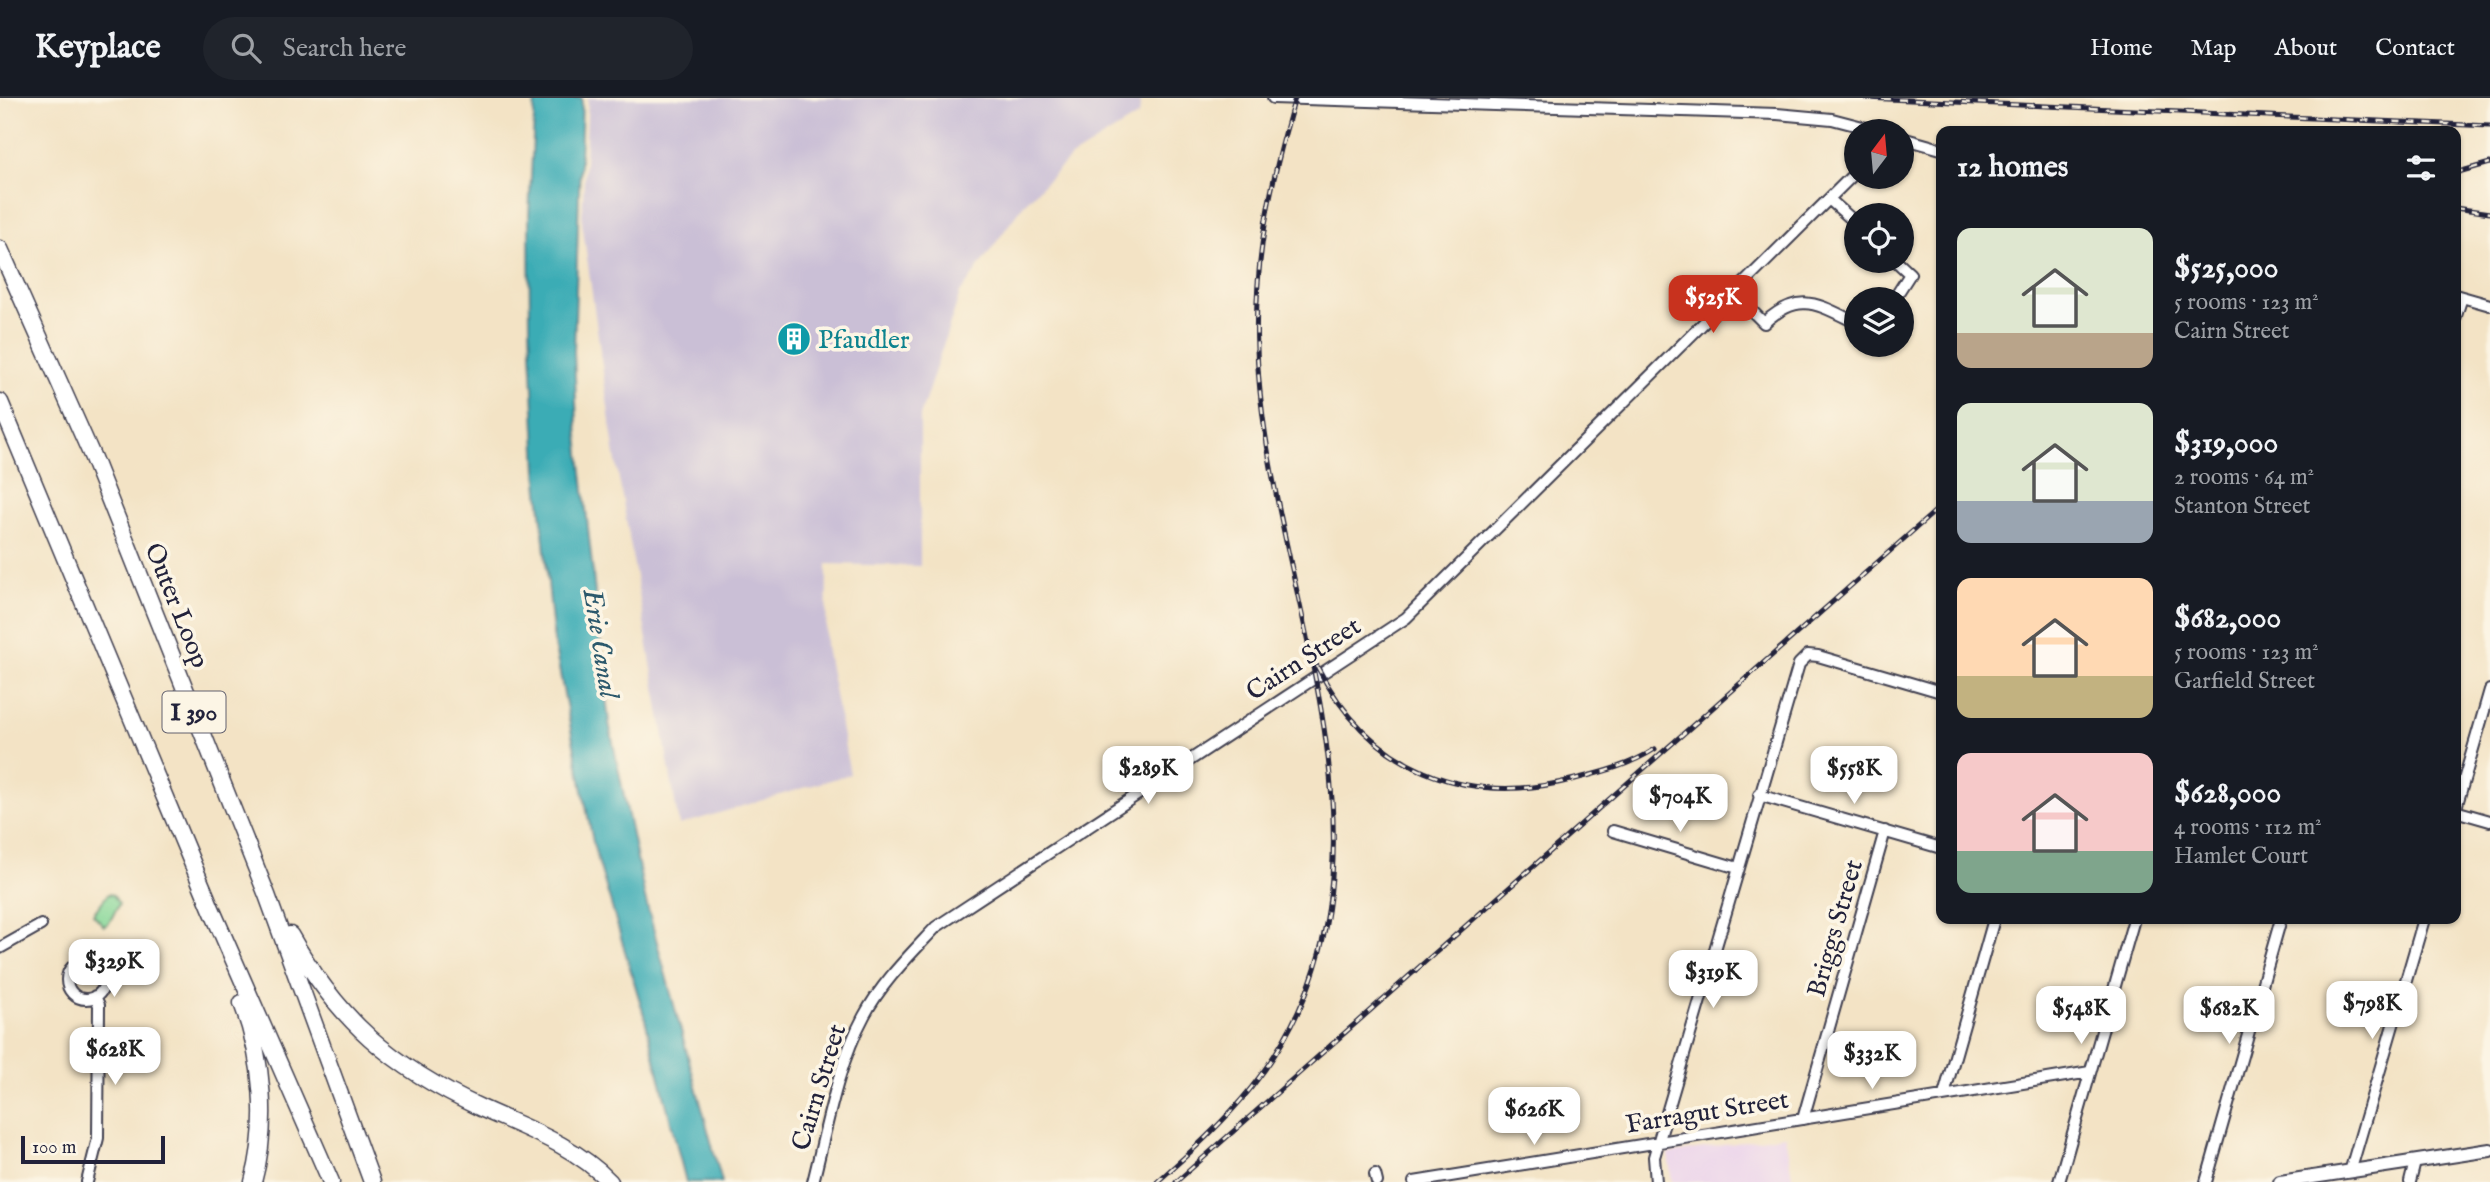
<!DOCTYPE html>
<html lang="en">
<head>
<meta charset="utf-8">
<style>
	:root { --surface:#171b24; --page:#20242c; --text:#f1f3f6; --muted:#9ea1a6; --line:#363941; --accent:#c8321e }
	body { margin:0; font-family:"IM FELL English",serif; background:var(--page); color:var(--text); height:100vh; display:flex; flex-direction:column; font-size:26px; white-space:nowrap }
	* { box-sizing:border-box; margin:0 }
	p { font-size:23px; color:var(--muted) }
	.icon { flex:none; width:38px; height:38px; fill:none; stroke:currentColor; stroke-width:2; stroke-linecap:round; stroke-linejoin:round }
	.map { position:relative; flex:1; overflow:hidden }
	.panel { position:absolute; left:1936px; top:28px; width:525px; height:798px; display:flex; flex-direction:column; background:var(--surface); border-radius:14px; box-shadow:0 2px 5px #0004 }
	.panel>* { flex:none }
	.needle { width:46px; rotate:16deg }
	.buttons { position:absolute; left:1844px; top:21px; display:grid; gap:14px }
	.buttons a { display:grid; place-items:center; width:70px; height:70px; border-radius:50%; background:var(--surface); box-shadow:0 2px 5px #0004; font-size:35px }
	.scale { position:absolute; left:21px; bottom:18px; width:144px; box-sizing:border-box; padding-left:7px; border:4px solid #22223b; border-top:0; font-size:19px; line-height:24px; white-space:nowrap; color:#22223b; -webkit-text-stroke:5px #fcf5e5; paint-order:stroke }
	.price { position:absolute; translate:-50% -60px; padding:0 16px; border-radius:14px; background:#fff; color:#222; font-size:23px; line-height:46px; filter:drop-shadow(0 2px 4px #0008) }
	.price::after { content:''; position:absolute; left:50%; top:42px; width:21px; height:16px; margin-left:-10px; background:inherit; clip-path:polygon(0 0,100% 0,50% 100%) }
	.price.current { background:var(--accent); color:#fff }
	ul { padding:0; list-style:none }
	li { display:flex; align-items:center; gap:21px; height:175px; padding:0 21px }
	li span { display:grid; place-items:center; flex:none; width:196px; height:140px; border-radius:14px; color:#555 }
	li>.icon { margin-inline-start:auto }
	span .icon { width:84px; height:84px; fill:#fffc; stroke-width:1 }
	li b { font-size:30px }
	h2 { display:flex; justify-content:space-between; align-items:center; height:84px; padding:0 21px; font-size:30px }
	header { display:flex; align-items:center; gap:42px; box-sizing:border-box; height:98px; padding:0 35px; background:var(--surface); border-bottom:2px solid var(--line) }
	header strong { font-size:33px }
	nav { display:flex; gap:38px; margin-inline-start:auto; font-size:24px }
	.search { width:490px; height:63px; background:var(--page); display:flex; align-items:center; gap:18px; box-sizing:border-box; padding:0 24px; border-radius:38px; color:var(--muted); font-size:26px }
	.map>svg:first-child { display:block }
</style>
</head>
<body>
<header>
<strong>Keyplace</strong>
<div class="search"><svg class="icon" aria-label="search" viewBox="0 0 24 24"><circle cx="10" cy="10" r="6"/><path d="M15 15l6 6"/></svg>Search here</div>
<nav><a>Home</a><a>Map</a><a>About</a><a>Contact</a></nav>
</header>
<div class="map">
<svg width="2490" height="1084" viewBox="0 0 2490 1084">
	<rect width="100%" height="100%" fill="#fcf5e5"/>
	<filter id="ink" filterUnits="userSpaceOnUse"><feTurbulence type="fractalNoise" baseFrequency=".0143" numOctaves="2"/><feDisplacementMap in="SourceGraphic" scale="14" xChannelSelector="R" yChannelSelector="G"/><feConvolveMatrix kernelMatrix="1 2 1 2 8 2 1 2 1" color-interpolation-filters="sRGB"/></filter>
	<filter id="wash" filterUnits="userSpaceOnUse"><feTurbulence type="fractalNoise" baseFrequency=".00686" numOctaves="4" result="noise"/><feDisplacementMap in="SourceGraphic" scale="28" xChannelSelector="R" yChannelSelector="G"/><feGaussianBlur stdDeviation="1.57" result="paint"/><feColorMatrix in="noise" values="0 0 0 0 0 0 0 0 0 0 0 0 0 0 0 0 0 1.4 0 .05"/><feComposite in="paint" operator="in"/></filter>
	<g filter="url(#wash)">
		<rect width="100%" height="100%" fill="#f3e3c5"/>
		<!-- built -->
		<path fill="#ead1ec" d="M1785,1037L1793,1084H1672L1668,1056Z"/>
		<!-- industrial -->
		<path fill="#cabfd6" d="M588,0H1141L1139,17L1071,59L1023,107L960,195L920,318V468L827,466L826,549L850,676L679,727L614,352L582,124Z"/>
		<!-- green -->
		<path fill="#86d798" stroke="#547c6a" stroke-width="2" d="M108,796L113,797L119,806L109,825L104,828L93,816Z"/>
		<!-- water -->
		<path fill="#3bacb5" stroke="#2e6778" stroke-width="2" d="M535,0H582L574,254L577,328L609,625L645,800L722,1084H686L644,917L594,749L554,545L537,373L530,231L529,117Z"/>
	</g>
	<g filter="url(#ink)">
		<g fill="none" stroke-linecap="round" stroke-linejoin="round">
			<!-- minor casing -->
			<g stroke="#413f50" stroke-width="14">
				<path id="minor" d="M1273,0L1777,16L1832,21L1878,33
					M1902,40L1941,51
					M1829,101L1857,126
					M1734,195L1764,225C1800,192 1817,206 1857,225
					M2455,197L2490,207
					M1894,201L1910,176L1896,163
					M2455,221L2462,199
					M1759,697L1941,750
					M2455,713L2490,592
					M2455,713L2490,723
					M1613,733L1738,770
					M0,850L41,827
					M67 882a19 19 0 1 1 38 0a19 19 0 1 1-38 0Z
					M1944,997L1994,821
					M1803,1021L1885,733
					M2350,1074L2424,821
					M1375,1076L1377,1084
					M87,1084L98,1040L99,907L95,898
					M813,1084C827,1029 837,968 864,918C882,884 910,857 936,829L1406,520L1857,73
					M1414,1084L2090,974
					M1656,1084L1654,1059L1799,566L1808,557L1818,558L1941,594
					M2059,1084L2134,821
					M2206,1084L2281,821
					M2410,1084L2415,1064"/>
			</g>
			<!-- major casing -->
			<g stroke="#413f50" stroke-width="16">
				<path id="major" d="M2280,1084L2490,1052"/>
			</g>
			<!-- highway casing -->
			<g stroke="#413f50" stroke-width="19">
				<path id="highway" d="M0,151L93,360L267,797L372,1084
					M0,304L211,810L331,1084
					M290,837C338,922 392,969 481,1010C527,1031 574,1047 610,1084
					M242,905C263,961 269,1026 253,1084"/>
			</g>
			<!-- minor -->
			<use href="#minor" stroke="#fff" stroke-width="10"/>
			<!-- major -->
			<use href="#major" stroke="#fff" stroke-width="12"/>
			<!-- highway -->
			<use href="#highway" stroke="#fff" stroke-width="16"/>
			<!-- rail casing -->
			<g stroke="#22223b" stroke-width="5">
				<path id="rail" d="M1866,0L2490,28
					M2455,75L2490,65
					M2455,110L2490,115
					M1317,568C1369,671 1465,710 1575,681C1603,674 1630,667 1655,651
					M1157,1084C1191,1054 1223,1025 1251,990C1428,767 1266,495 1257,251C1253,164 1271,82 1295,0
					M1176,1084L1941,408"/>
			</g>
			<!-- rail -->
			<use href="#rail" stroke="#fcf5e5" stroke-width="2.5" stroke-dasharray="8" stroke-linecap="butt"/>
		</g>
	</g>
	<!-- icons -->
	<defs>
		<g id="building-disc" transform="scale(1.75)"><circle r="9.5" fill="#0f9aa8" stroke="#fcf5e5"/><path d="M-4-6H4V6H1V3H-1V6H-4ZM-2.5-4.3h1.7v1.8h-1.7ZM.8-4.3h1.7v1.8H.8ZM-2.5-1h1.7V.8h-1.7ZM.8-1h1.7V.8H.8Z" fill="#fff"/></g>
	</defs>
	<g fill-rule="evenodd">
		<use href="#building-disc" x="794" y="241"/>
	</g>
	<g text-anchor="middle" stroke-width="7" stroke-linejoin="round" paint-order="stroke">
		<!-- shield labels -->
		<rect fill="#fcf5e5" stroke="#63616e" stroke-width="2" x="162.5" y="593.5" width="63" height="41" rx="5"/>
		<g font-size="24" font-weight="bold" fill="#22223b">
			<text x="194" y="622">I 390</text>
		</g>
		<!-- culture labels -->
		<g font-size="26" fill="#0d838f" stroke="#fcf5e5" text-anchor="start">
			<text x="818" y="250">Pfaudler</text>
		</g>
		<!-- street labels -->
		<g font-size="26" fill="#22223b" stroke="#fcf5e5">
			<text transform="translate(178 507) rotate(68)" y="9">Outer Loop</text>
			<text transform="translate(1303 560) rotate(-33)" y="9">Cairn Street</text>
			<text transform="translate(1834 830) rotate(-74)" y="9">Briggs Street</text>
			<text transform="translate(818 989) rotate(-73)" y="9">Cairn Street</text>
			<text transform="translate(1707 1013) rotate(-9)" y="9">Farragut Street</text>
		</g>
		<!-- water labels -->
		<g font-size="28" font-style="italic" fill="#2c596c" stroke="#fcf5e5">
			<text transform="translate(602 545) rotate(81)" y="10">Erie Canal</text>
		</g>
	</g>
</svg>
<div class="buttons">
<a><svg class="needle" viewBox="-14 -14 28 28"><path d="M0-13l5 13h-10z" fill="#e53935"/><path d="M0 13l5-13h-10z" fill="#9ea1a6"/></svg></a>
<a><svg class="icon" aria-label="locate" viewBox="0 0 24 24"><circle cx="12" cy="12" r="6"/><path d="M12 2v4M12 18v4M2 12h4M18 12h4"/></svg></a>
<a><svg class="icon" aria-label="layers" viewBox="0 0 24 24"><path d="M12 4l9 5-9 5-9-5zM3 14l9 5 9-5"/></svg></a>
</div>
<div class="scale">100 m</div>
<b class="price current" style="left:1713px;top:237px">$525K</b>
<b class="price" style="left:1148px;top:708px">$289K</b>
<b class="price" style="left:1854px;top:708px">$558K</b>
<b class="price" style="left:1680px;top:736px">$704K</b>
<b class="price" style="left:114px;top:901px">$329K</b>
<b class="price" style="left:1713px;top:912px">$319K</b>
<b class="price" style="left:2372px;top:943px">$798K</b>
<b class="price" style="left:2081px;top:948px">$548K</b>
<b class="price" style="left:2229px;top:948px">$682K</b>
<b class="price" style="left:115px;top:989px">$628K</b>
<b class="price" style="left:1872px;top:993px">$332K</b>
<b class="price" style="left:1534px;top:1049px">$626K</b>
<section class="panel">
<h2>12 homes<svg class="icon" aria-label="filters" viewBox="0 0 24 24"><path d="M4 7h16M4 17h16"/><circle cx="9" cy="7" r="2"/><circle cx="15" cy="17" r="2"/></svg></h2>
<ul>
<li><span style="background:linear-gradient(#dfe7d0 75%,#b9a48a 0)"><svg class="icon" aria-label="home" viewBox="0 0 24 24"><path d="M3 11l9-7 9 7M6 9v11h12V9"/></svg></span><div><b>$525,000</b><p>5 rooms · 123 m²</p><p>Cairn Street</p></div></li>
<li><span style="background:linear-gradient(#dfe7d0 70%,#9aa5b1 0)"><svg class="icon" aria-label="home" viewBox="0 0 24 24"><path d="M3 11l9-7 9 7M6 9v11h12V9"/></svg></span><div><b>$319,000</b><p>2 rooms · 64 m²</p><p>Stanton Street</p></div></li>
<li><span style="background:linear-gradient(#ffd9b3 70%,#c2b280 0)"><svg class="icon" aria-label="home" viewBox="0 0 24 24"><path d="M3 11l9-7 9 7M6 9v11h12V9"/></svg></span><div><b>$682,000</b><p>5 rooms · 123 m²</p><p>Garfield Street</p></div></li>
<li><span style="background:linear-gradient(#f6c9c9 70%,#7fa58c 0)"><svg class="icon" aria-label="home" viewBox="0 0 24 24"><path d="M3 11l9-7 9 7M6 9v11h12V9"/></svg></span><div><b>$628,000</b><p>4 rooms · 112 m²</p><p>Hamlet Court</p></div></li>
</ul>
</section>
</div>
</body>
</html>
